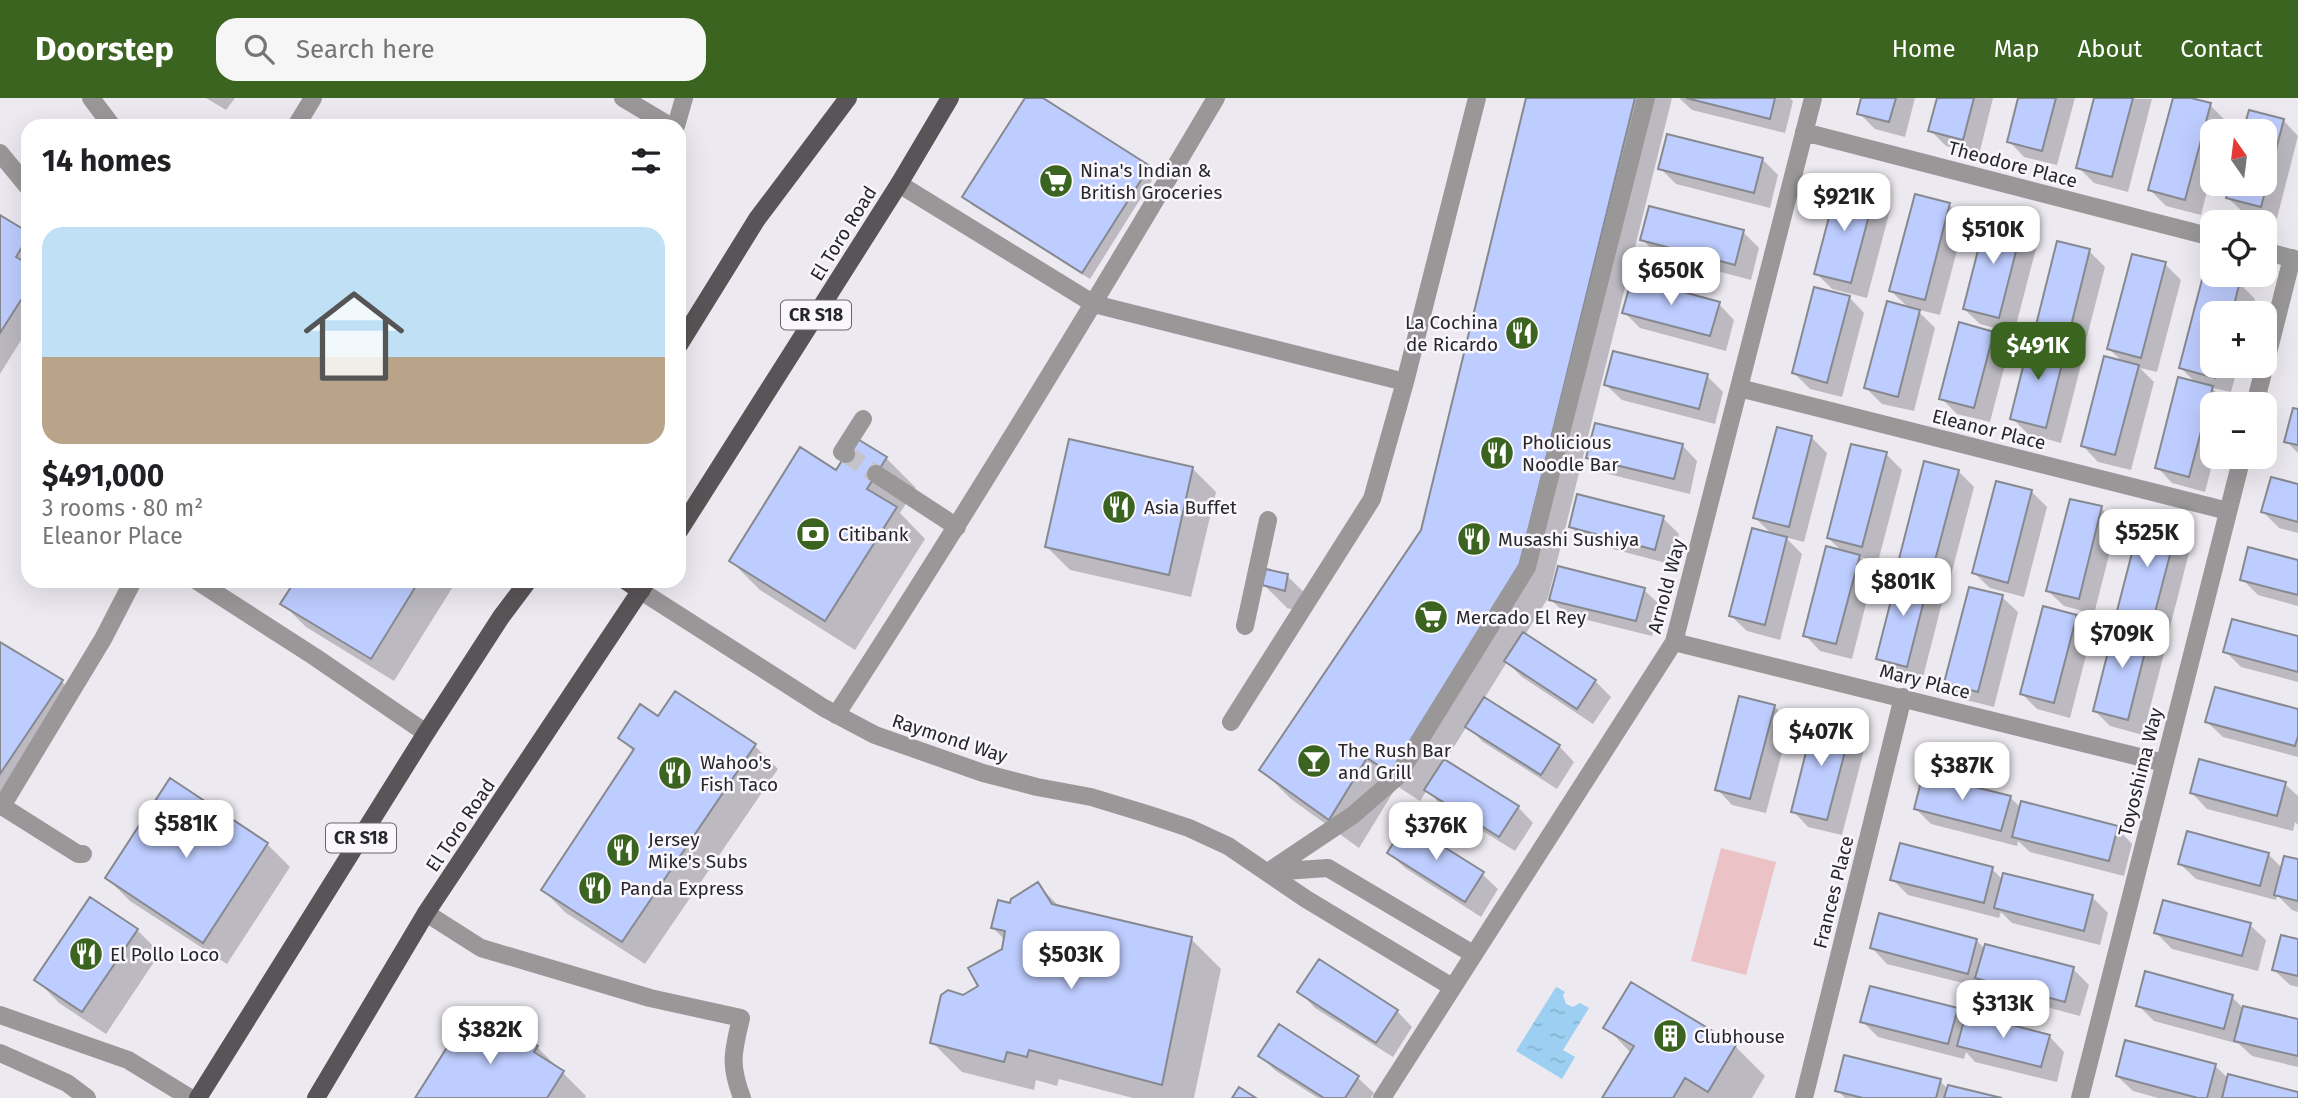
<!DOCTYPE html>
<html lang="en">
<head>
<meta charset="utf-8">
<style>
	:root { --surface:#fff; --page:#f6f6f6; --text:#202124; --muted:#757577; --accent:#3b6420 }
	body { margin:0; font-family:"Fira Sans",sans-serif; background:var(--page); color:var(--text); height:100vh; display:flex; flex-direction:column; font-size:26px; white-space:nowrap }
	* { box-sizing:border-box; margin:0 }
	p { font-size:23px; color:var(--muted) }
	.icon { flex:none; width:38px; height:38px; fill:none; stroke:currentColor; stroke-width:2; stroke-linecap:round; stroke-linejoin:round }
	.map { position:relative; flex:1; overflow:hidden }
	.side { position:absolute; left:21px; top:21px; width:665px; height:469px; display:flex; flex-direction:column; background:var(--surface); border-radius:21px; box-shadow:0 7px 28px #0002 }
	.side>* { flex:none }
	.needle { width:46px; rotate:346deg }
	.buttons { position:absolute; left:2200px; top:21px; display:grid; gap:14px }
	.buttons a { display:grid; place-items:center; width:77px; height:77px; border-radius:14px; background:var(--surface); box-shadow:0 7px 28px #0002; font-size:35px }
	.price { position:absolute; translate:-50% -60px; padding:0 16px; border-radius:14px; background:#fff; color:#222; font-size:23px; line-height:46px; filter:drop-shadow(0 2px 4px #0008) }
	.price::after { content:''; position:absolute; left:50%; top:42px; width:21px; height:16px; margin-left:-10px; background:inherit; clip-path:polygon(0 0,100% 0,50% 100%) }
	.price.active { background:var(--accent); color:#fff }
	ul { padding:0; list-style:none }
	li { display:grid; align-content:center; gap:14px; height:371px; padding:0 21px }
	li span { display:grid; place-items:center; height:217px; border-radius:21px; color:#555 }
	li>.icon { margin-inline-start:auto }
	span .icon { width:126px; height:126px; fill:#fffc; stroke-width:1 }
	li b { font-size:30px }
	h2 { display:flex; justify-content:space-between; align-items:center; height:84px; padding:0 21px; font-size:30px }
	header { display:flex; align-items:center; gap:42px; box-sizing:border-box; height:98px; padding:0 35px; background:var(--accent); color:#fff }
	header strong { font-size:33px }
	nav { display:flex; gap:38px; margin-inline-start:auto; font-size:24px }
	.search { width:490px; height:63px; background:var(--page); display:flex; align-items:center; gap:18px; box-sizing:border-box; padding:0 24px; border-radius:21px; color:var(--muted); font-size:26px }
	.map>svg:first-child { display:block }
</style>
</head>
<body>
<header>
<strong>Doorstep</strong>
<div class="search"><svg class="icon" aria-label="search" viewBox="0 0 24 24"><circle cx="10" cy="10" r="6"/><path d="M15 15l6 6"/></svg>Search here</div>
<nav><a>Home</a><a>Map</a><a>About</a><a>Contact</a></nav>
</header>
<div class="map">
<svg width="2298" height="1000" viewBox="0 0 2298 1000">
	<defs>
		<pattern id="water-ripples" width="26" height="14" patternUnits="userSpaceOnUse" patternTransform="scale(1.75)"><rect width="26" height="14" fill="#9ccff1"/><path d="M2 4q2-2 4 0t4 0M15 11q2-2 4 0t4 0" fill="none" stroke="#86b2cf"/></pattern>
	</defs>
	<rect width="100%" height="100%" fill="#ece9f0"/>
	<!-- green -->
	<path fill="#ebc2c5" d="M1721,750L1776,764L1746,877L1691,863Z"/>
	<!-- water -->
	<path fill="url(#water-ripples)" d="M1556,889L1565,894L1563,897L1566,906L1573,909L1580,905L1589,910L1563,952L1575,959L1562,981L1516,953Z"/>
	<!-- shadow -->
	<path fill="#0003" d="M206,0H235L226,12Z
		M1027,0H1039L1149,69L1156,76L1090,181L972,107L964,99Z
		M1528,0H1672L1548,500L1525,537L1595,583L1611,599L1593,626L1522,579L1507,564L1484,601L1559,648L1574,664L1557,691L1483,644L1467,628L1445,663L1518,709L1533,725L1515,753L1442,708L1427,692L1420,703L1397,688L1359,750L1291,701L1261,671L1423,433Z
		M1679,0H1790L1793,3L1785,35L1692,12Z
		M1863,0H1915L1905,39L1875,31L1859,15Z
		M1939,0H1993L1979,57L1946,48L1930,32Z
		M2020,0H2075L2057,67L2024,59L2009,43Z
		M2096,0L2152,1L2128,94L2094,85L2078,69Z
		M2174,0L2210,7L2225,22L2223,33H2212V74L2201,117L2166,108L2150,92Z
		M2250,14L2283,22L2298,38L2276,124L2244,115L2228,100L2232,86H2264V33H2245Z
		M1762,61L1778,77L1770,110L1676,86L1660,70Z
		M1874,96L1890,112L1867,200L1832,191L1816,175Z
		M1949,107L1965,122L1940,217L1916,211L1935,230L1914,313L1882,306L1866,290L1910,211L1891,193Z
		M0,119L28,136V231L0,276Z
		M2022,127L2038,143L2014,235L1980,226L1964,211Z
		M1743,134L1759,150L1751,182L1657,157L1642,141Z
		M2089,153L2105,169L2083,254L2070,251L2082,263L2061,345L2028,336L2012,320L2049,243L2037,231Z
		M2165,166L2181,182L2157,274L2140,270L2154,284L2131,372L2098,364L2083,348L2123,264L2109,251Z
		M2205,176L2239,185L2255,201L2251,215H2212V268H2238L2231,294L2212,290L2227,305L2212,306L2214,359L2205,394L2172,385L2157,369L2196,285L2181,270Z
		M1849,199L1864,215L1842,299L1810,291L1794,275Z
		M1719,206L1734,222L1726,253L1640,230L1624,214Z
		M1993,235L2009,251L1990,324L1957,316L1941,300Z
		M1707,278L1723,294L1715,326L1622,302L1606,287Z
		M2298,313V355L2286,343Z
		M1811,339L1827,355L1804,444L1785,439L1802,456L1780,542L1747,533L1731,518L1773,437L1755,420Z
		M1682,347L1697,363L1690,396L1604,375L1588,359Z
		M1886,356L1902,372L1878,464L1860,459L1874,474L1852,561L1820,553L1805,537L1843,454L1828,440Z
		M886,360L916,390L900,415L925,441L855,552L760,492L731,463L837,374Z
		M1193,371L1216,394L1191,499L1070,472L1046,448Z
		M1958,373L1974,389L1949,485L1927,479L1944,497L1922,583L1894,576L1878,560L1918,478L1901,461Z
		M2298,388V435L2279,430L2263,414Z
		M2031,393L2047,409L2024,499L1990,490L1974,475Z
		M2101,410L2117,426L2094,516L2064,508L2048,493Z
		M1663,420L1679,436L1670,466L1586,444L1570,428Z
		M2176,432L2191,447L2168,537L2151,533L2166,548L2143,637L2110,628L2095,613L2134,528L2119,513Z
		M2298,464V508L2258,497L2242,481Z
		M1287,478L1311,501L1307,515L1287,510L1264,487Z
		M297,483H450L454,487L394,583L306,529L283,506Z
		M1644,492L1660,507L1652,538L1567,517L1551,502Z
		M2002,499L2018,514L1994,609L1962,601L1946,585Z
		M2076,518L2092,534L2070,620L2037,611L2022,596Z
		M2298,540V584L2241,569L2225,553Z
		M0,546L62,584L77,599L10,700L0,694Z
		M1774,608L1790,624L1766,715L1732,707L1717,691Z
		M2298,613V659L2223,639L2207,624Z
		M659,620L755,648L778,671L645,866L566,815L543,792L634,654L620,640Z
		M1851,629L1866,644L1842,737L1808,729L1793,713Z
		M2285,686L2298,698V727L2295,724L2293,733L2207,711L2192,695Z
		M2010,699L2021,710L2117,730L2132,746L2124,778L2030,754L2018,743L2017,748L1931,726L1916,711Z
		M267,746L290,769L227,866L130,803L107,780Z
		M1389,755L1482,776L1498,791L1481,819L1405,770Z
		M2268,756L2283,771L2298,763V814L2292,812L2277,797L2276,802L2196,781L2180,766Z
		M1992,771L2003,782L2092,799L2108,815L2100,847L2012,825L2001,814L1999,820L1908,797L1892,781Z
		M1037,786L1061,810L1191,841L1221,871L1194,1000H1133L1059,981L1057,988L1036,982L1034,992L962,974L932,944L963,899L980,888L1003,852L1005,842L993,830L1012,808Z
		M2250,827L2266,842L2258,873L2172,851L2156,835Z
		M137,832L160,855L106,936L59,905L36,881Z
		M1976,842L1985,851L2073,871L2089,887L2080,918L1993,895L1984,886L1983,890L1887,866L1872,850Z
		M2298,843V889L2290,887L2274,872Z
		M1300,894L1397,913L1412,929L1393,959L1315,910Z
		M2232,899L2243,910L2298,923V969L2252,958L2239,946L2154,923L2138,907Z
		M1957,912L1966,921L2049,938L2064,954L2057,984L1975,964L1966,954L1964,961L1878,939L1862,923Z
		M1279,928L1358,980L1374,995L1371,1000H1318L1276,973L1260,958Z
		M1606,929L1735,948L1765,978L1752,1000H1604L1631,955Z
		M496,932L537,949L586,998L585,1000H417Z
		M2215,968L2229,981L2298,996V1000H2158L2133,993L2117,978Z
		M1940,983L1948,991L1995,1000H1845L1837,992Z"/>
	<!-- building -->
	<path fill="#becdff" stroke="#878990" stroke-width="2" d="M1025,0H1043L1150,68L1082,175L962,99Z
		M1526,0H1635L1519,470L1390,675L1367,660L1329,722L1259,672L1421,432Z
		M1686,0H1775L1770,21Z
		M1861,0H1896L1889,24L1857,16Z
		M1937,0H1974L1963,42L1928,33Z
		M2018,0H2056L2042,53L2007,44Z
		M2094,0H2133L2112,79L2076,70Z
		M2173,0H2191L2211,5L2185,102L2148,92Z
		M2249,12L2284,21L2261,109L2226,100L2230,86H2264V33H2243Z
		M1667,36L1763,60L1754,95L1658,71Z
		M1838,85L1875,95L1851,185L1814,176Z
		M1915,96L1950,105L1925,202L1889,193Z
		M1649,108L1744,132L1735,167L1640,142Z
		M0,117L28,134V139L16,159L28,166V191L0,235Z
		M1987,117L2023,126L1999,220L1963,211Z
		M2057,143L2090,151L2068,240L2035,231Z
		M2132,156L2166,164L2141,260L2107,251Z
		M2204,174L2240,183L2232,215H2212V268H2218L2215,280L2179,270Z
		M1632,180L1720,204L1710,238L1622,215Z
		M1814,189L1850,198L1827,285L1792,275Z
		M1887,203L1920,212L1898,299L1864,290Z
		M1959,224L1994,234L1974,310L1939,301Z
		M2031,237L2067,246L2046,330L2010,321Z
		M1613,253L1708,276L1699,311L1604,287Z
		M2104,258L2139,267L2115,357L2081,348Z
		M2178,279L2213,288L2189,379L2155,370Z
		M2293,310L2298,311V347L2284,344Z
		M1595,325L1683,346L1674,381L1586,360Z
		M1777,329L1812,338L1789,429L1753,420Z
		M856,340L887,359L867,391L897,409L825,523L729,463L800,349L836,372Z
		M1069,341L1193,369L1169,477L1045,449Z
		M1851,346L1887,354L1862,449L1827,440Z
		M1924,363L1959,372L1933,470L1899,461Z
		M2271,379L2298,386V424L2261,414Z
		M1996,383L2032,392L2008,485L1972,475Z
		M1577,396L1664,418L1655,452L1569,429Z
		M2070,401L2102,408L2079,501L2046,493Z
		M2141,420L2177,430L2153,522L2117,513Z
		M1752,430L1787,439L1765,527L1729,518Z
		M1826,448L1860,457L1836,546L1803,538Z
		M2248,449L2298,462V497L2240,482Z
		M1558,468L1645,490L1636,523L1549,502Z
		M1266,471L1288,476L1285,493L1262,487Z
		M1899,471L1930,479L1907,569L1876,561Z
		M295,483H419L371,561L280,506Z
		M1969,489L2003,497L1978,594L1944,585Z
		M2043,508L2077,517L2054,605L2020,596Z
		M2232,521L2298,538V574L2223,554Z
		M2116,522L2151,530L2128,622L2093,613Z
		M1523,534L1596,582L1577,611L1504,563Z
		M0,544L63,582L0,676Z
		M2215,589L2298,611V638L2295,648L2205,624Z
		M675,593L756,646L622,844L541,792L634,651L618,640L640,606L658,618Z
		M1739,598L1775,607L1750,701L1715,692Z
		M1484,599L1560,647L1541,677L1465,629Z
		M1815,618L1852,627L1827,722L1791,714Z
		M1444,661L1519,708L1499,739L1424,692Z
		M2199,661L2286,684L2277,718L2190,695Z
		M1923,676L2011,698L2001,733L1914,711Z
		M170,680L268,745L203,845L105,780Z
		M2021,703L2118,728L2109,763L2012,739Z
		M1406,725L1484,774L1465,804L1387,755Z
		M2187,733L2269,755L2260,788L2178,766Z
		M1900,745L1993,769L1984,805L1890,782Z
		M2284,758L2298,761V803L2274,797Z
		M2003,775L2093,797L2084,833L1994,810Z
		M1038,784L1052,806L1192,839L1162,987L1029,952L1027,959L1007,954L1004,964L930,945L941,897L948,892L963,897L978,888L968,870L1002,851L1005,833L991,830L998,802L1010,805L1011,801Z
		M90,799L138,831L82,914L34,882Z
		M2163,802L2251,825L2242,858L2154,835Z
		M1879,815L1977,841L1968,876L1870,850Z
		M2281,837L2298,841V878L2272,872Z
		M1985,846L2074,869L2065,904L1975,880Z
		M1319,861L1398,912L1376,945L1297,894Z
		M2145,873L2233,897L2224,931L2136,908Z
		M1631,884L1736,947L1708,994L1685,980L1673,1000H1602L1634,948L1603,930Z
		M1870,888L1958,910L1948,946L1860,924Z
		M2243,908L2298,921V958L2234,943Z
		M470,913L496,929L500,923L538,948L534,954L564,973L547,1000H415Z
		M1966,915L2050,937L2041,969L1957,948Z
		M1279,926L1359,978L1345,1000H1324L1258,958Z
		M2125,942L2216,966L2207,1000H2198L2116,978Z
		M1844,957L1941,981L1936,1000H1863L1835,993Z
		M2228,976L2298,994V1000H2222Z
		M1948,987L2002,1000H1944Z
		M1239,989L1256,1000H1232Z"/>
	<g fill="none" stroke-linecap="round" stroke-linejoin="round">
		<!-- minor-tunnel -->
		<path stroke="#c5c2c8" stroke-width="18" stroke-dasharray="18 9" stroke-linecap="butt" d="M846,356L876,376"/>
		<!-- minor -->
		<path stroke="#9a9799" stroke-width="18" d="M91,0L112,28
			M623,0L670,28
			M296,28L313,0
			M676,28L684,0
			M1804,34L2212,139
			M0,55L28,89
			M899,86L1094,206L1405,284
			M2264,153L2298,162
			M1739,290L2228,413
			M2255,306L2292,160
			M846,356L842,354L863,321
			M876,376L957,429
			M197,483L315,559L426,635
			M641,493L824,610L875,637L983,675L1037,689L1091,699L1147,716L1189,730L1228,748L1306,801L1452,889
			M1245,528L1268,422
			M1674,544L2164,665
			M836,617C968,414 1093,208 1216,0
			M1231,624L1372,401L1405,284L1477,0
			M0,706L2,708L103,541L133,483
			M2,708L78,756H83
			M1268,774L1353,717L1397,679L1527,469L1646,0
			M1268,774L1328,770L1473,856
			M426,815L481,850L650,900L741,920C733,955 729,965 742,1000
			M0,917L128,962L190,1000
			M0,955L67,985L87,1000
			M1382,1000L1674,544L1813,0
			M1804,1000L1903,599
			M2080,1000L2242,359"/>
		<!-- major -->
		<path stroke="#595457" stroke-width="18" d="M679,247L757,121L848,0
			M679,433L899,86L950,0
			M626,483L641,493
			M198,1000L426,635L501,519L528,483
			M316,1000L426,815L647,483"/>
	</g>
	<!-- icons -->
	<defs>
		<g id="supermarket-disc" transform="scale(1.75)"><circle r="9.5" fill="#3b6420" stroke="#f9f6fe"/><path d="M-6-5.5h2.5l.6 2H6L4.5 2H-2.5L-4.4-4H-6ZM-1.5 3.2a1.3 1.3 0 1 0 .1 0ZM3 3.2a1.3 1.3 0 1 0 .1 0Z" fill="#fff"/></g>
		<g id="restaurant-disc" transform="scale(1.75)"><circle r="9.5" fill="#3b6420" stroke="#f9f6fe"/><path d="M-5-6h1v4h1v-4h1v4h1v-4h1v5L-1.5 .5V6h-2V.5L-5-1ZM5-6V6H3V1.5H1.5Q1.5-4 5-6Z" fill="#fff"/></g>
		<g id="bank-disc" transform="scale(1.75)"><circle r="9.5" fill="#3b6420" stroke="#f9f6fe"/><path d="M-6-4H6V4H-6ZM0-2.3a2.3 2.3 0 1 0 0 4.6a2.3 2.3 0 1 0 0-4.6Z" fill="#fff"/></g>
		<g id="bar-disc" transform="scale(1.75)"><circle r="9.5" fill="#3b6420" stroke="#f9f6fe"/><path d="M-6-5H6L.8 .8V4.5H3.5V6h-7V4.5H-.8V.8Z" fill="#fff"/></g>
		<g id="building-disc" transform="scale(1.75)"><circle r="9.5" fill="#3b6420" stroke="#f9f6fe"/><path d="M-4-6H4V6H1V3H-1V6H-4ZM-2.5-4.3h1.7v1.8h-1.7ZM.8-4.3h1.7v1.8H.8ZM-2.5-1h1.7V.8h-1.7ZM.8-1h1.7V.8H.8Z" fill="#fff"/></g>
	</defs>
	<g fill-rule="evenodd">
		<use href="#supermarket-disc" x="1056" y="83"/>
		<use href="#restaurant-disc" x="1522" y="235"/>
		<use href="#restaurant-disc" x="1497" y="355"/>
		<use href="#restaurant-disc" x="1119" y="409"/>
		<use href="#bank-disc" x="813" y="436"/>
		<use href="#restaurant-disc" x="1474" y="441"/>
		<use href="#supermarket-disc" x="1431" y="519"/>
		<use href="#bar-disc" x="1314" y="663"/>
		<use href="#restaurant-disc" x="675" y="675"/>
		<use href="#restaurant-disc" x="623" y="752"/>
		<use href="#restaurant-disc" x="595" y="790"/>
		<use href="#restaurant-disc" x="86" y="856"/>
		<use href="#building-disc" x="1670" y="938"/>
	</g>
	<g text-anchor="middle" stroke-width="5" stroke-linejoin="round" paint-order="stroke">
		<!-- shield labels -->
		<g fill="#f9f6fe" stroke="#666468" stroke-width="2">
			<rect x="781" y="202.5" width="70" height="29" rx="5"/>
			<rect x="326" y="725.5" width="70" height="29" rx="5"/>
		</g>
		<g font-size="18" font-weight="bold" fill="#272628">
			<text x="816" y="223">CR S18</text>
			<text x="361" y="746">CR S18</text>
		</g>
		<!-- street labels -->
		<g font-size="19" fill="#272628" stroke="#f9f6fe">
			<text transform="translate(2013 66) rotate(15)" y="7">Theodore Place</text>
			<text transform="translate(843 135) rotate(-58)" y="7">El Toro Road</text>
			<text transform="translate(1989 331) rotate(14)" y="7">Eleanor Place</text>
			<text transform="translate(1666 488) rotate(-75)" y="7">Arnold Way</text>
			<text transform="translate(1925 583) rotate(14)" y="7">Mary Place</text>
			<text transform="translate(950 640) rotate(18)" y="7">Raymond Way</text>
			<text transform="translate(2140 674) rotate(-76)" y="7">Toyoshima Way</text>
			<text transform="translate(460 727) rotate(-56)" y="7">El Toro Road</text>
			<text transform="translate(1833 794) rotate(-76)" y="7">Frances Place</text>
		</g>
		<!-- poi labels -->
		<g font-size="19" fill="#272628" stroke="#f9f6fe" text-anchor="start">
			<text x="1080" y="79">Nina's Indian &amp;<tspan x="1080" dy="22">British Groceries</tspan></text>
			<text x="1498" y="231" text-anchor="end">La Cochina<tspan x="1498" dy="22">de Ricardo</tspan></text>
			<text x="1522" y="351">Pholicious<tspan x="1522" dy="22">Noodle Bar</tspan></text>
			<text x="1144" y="416">Asia Buffet</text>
			<text x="838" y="443">Citibank</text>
			<text x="1498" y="448">Musashi Sushiya</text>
			<text x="1456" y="526">Mercado El Rey</text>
			<text x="1338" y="659">The Rush Bar<tspan x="1338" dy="22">and Grill</tspan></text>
			<text x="700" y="671">Wahoo's<tspan x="700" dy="22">Fish Taco</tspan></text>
			<text x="648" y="748">Jersey<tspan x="648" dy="22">Mike's Subs</tspan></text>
			<text x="620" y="797">Panda Express</text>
			<text x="110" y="863">El Pollo Loco</text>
			<text x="1694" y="945">Clubhouse</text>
		</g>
	</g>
</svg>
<div class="buttons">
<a><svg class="needle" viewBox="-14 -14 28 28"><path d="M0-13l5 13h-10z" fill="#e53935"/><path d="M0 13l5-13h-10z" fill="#757577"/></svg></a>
<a><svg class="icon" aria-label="locate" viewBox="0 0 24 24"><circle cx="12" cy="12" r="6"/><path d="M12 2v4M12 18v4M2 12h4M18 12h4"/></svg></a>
<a>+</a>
<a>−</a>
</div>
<b class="price" style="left:1844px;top:135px">$921K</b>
<b class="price" style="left:1993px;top:168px">$510K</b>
<b class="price" style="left:1671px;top:209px">$650K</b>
<b class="price active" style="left:2038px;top:284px">$491K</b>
<b class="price" style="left:2147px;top:471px">$525K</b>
<b class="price" style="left:1903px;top:520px">$801K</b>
<b class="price" style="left:2122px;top:572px">$709K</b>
<b class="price" style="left:1821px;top:670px">$407K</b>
<b class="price" style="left:1962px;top:704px">$387K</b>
<b class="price" style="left:186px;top:762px">$581K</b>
<b class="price" style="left:1436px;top:764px">$376K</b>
<b class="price" style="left:1071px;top:893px">$503K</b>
<b class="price" style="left:2003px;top:942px">$313K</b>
<b class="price" style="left:490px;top:968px">$382K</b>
<section class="side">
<h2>14 homes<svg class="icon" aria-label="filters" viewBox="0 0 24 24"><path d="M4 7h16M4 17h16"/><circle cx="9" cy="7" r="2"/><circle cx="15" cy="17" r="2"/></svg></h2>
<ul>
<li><span style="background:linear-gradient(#bfe0f5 60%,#b9a48a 0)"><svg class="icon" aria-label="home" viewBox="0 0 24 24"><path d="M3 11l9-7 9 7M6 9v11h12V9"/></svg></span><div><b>$491,000</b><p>3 rooms · 80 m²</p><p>Eleanor Place</p></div></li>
</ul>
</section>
</div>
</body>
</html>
